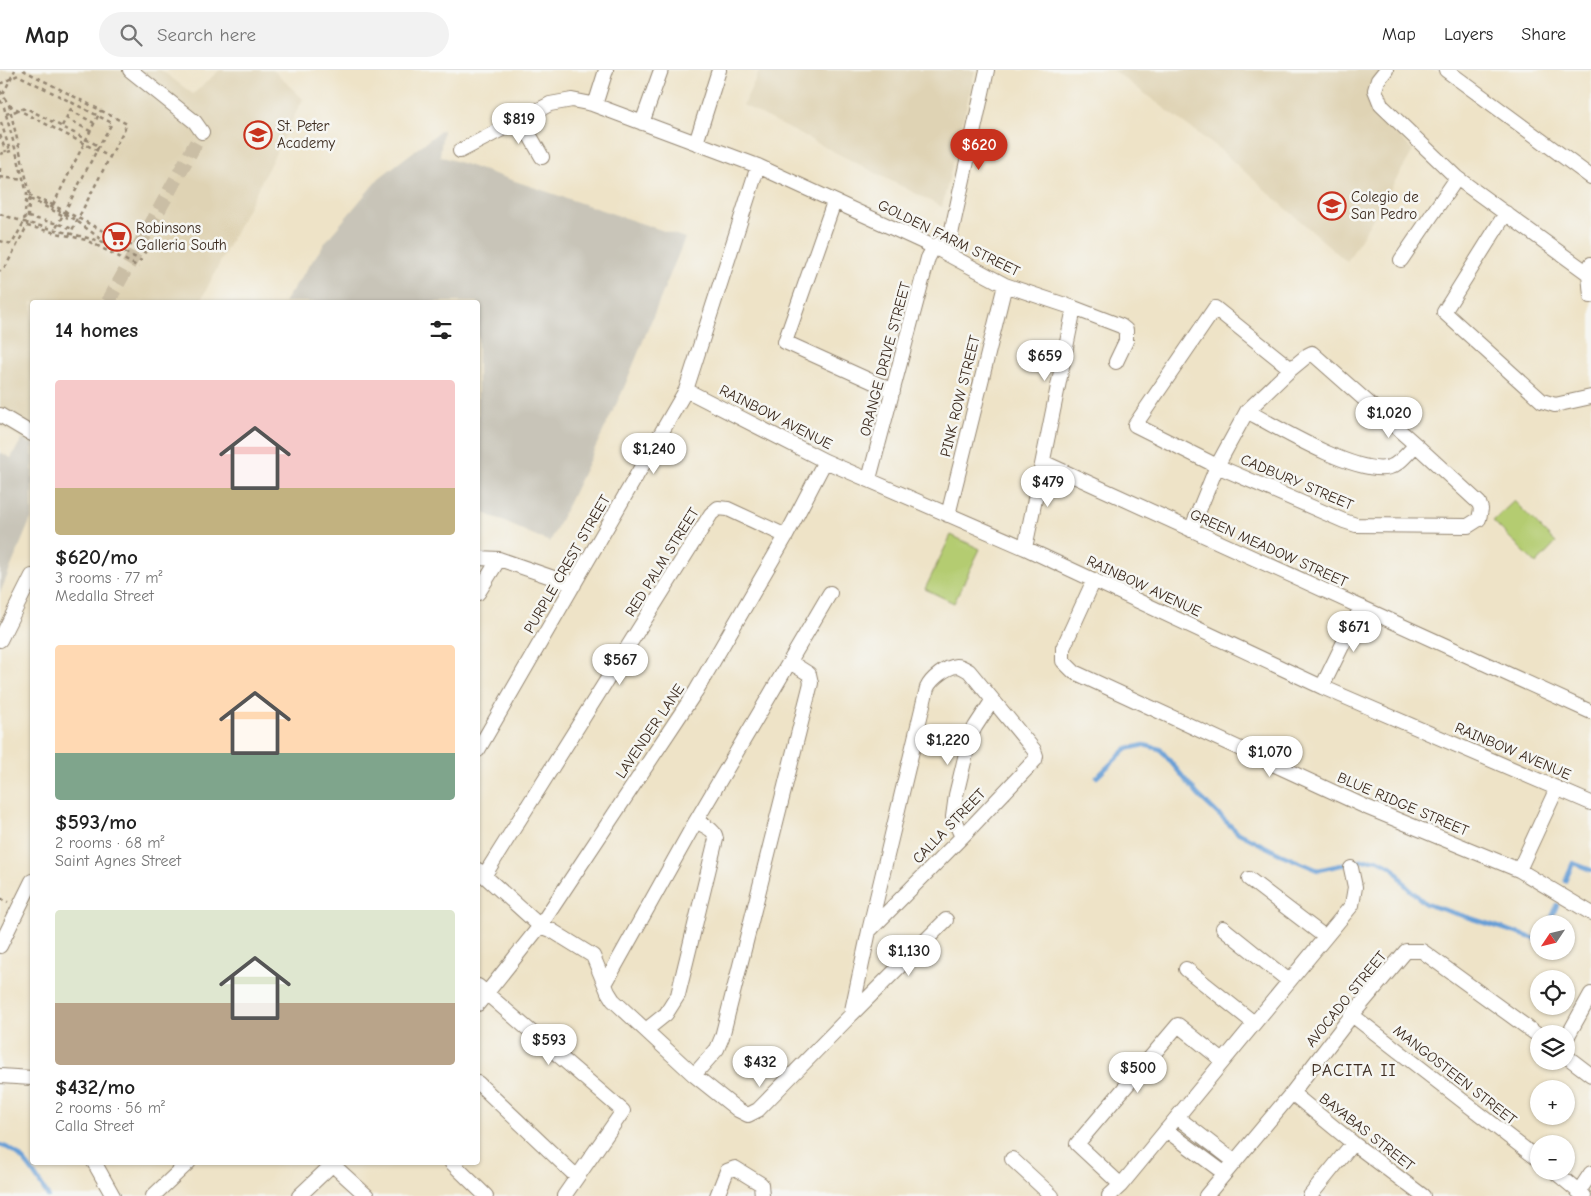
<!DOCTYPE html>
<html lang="en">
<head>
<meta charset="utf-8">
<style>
	:root { --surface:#fff; --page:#f2f2f2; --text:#222; --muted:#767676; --line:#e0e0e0; --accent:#c8321e }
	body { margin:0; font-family:"Comic Neue",sans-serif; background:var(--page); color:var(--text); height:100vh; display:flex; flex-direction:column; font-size:19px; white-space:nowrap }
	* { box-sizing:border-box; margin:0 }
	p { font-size:16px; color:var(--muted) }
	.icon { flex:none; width:28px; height:28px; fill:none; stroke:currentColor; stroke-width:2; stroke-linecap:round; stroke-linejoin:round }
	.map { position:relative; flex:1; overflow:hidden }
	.details { position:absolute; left:30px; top:230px; width:450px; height:865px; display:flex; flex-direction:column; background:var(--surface); border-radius:5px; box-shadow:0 1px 4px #0004 }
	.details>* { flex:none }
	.needle { width:32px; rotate:235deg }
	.buttons { position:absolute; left:1530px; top:845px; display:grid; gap:10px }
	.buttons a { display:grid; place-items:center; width:45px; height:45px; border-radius:50%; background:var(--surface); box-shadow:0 1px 4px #0004; font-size:25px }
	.price { position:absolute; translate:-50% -42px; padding:0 11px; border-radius:18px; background:#fff; color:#222; font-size:16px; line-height:32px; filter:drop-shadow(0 1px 2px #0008) }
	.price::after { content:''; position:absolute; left:50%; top:30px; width:15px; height:11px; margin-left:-8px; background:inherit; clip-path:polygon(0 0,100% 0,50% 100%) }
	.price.active { background:var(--accent); color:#fff }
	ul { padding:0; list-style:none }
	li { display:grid; align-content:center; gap:10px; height:265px; padding:0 25px }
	li span { display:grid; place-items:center; height:155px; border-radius:5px; color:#555 }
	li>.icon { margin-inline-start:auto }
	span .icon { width:90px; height:90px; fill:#fffc; stroke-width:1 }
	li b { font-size:21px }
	h2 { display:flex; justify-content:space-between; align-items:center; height:60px; padding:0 25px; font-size:21px }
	header { display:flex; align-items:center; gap:30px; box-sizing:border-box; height:70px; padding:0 25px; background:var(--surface); border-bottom:1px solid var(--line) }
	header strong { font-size:24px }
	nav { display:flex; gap:28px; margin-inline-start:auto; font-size:18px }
	.search { width:350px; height:45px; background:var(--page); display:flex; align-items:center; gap:12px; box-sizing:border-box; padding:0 18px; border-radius:28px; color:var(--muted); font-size:19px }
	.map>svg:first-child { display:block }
</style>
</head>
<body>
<header>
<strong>Map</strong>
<div class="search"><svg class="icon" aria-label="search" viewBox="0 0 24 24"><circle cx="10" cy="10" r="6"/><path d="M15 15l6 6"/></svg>Search here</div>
<nav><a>Map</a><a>Layers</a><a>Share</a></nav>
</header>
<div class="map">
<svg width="1591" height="1126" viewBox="0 0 1591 1126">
	<rect width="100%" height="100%" fill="#f6f6f2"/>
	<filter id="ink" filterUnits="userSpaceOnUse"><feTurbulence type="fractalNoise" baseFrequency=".02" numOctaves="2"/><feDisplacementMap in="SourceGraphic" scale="10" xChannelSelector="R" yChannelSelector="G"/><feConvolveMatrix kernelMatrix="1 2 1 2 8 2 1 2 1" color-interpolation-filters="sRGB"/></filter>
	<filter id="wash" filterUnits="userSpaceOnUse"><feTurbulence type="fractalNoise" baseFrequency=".0096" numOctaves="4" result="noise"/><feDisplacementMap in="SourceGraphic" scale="20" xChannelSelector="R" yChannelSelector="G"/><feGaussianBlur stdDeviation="1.12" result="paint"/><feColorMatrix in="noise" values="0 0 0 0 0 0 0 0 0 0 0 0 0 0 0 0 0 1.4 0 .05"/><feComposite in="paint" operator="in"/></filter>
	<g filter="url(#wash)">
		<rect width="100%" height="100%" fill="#eee3c7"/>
		<!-- built -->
		<path fill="#dfd3b4" d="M0,0H161L193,24L220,0H273L303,29L200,232H32V374L0,356Z
			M760,0H975L942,137L743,35Z
			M1113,0H1388L1368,31L1413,81L1347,192L1219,79Z"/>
		<!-- industrial -->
		<path fill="#c8c4b8" d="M443,59L440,86L685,168L623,320L550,472L484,443H478V232H284L327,170L379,108Z
			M22,369L32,374V446L0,523V382L11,388Z"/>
		<!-- green -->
		<path fill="#b4cc71" stroke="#787b48" d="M1514,431L1556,473L1536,494L1493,451Z
			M951,465L980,479L954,533L925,519Z"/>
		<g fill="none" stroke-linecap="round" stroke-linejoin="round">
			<!-- stream -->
			<path stroke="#689fd6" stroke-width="4.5" d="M1097,707L1126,679L1144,675L1160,679L1198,725L1237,762L1280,784L1318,800L1360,791L1377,789L1394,798L1406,816L1426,834L1539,870
				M1565,811L1573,793L1591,800
				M1549,854L1557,835
				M0,1075C23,1081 36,1107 48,1126"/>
		</g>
	</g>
	<g filter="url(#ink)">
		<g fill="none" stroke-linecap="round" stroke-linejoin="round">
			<!-- minor-tunnel -->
			<path stroke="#cabea5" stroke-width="14" stroke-dasharray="14 7" stroke-linecap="butt" d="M108,232L202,62"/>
			<!-- minor casing -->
			<g stroke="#948672" stroke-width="16">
				<path id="minor" d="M130,0L195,52L202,62
					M1386,0L1378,10L1375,20L1381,35L1457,108L1589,204
					M1446,0L1591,107
					M595,35L606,0
					M521,50L542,87
					M642,53L661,0
					M696,73L719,0
					M460,81L550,34L572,30L592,34L758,96L934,177L1005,215L1074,238L1121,256L1126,260V271L1116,292
					M834,132L785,272L893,321
					M1506,143L1444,242L1542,331L1555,335L1591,327
					M1401,190L1457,108
					M1591,194L1589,204L1591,226
					M686,320L825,391L1025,478L1322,617L1591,733
					M1247,341C1276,357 1359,407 1390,397C1400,394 1409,381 1416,375
					M0,345L32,364
					M1043,392L1591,642
					M869,409L928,188L934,177L945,171L951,164L987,0
					M948,445L1005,215
					M1191,460L1217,396L1247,341L1291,299L1308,285L1312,283L1416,375L1479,433L1481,439L1479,449L1468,456L1356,455L1344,451L1217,396L1135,355L1215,238L1291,299
					M1025,478L1074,238
					M478,488L499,489L574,515
					M1094,510L1063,578V591L1074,602L1366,737L1519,800L1591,843
					M478,523L499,489
					M0,570L32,506
					M1322,617L1361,537
					M478,680L686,320L758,96
					M962,767L953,747L956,725L970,667L975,657L992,631
					M478,800L540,856L551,860L593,886L608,922L613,930L694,1005L738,1040L748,1045L758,1040L851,945L869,861L927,618C931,609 946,597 957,596C962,596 965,599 969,601L1034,680L1036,686L1035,690L962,767L869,861
					M1519,800L1557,718
					M484,806L711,444L718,438L728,439L786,466
					M1249,809L1325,867
					M1223,858L1289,911
					M0,876L32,811
					M1186,899L1254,953
					M605,914L696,751L830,523
					M478,916L623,1041L564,1126
					M478,934L540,856L696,621L786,466L825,391
					M852,944L946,850
					M1352,945L1539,1090
					M646,960L666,944L678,925L716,769C715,759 704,756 696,751
					M1566,969L1591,924
					M1566,986L1591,1005
					M694,1005L717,979L722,967L811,613L809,604L790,592
					M0,1006L32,1008
					M478,1013L577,1107
					M1292,1023L1353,1073L1423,1126
					M1177,1047L1234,1091
					M1166,1060L1224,1103
					M1012,1089L1052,1126
					M94,1092L113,1126
					M451,1092L486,1126
					M333,1095L367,1126
					M1554,1101L1584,1126
					M1121,1115L1077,1074L1178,955L1223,991
					M1579,1121L1591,1103
					M153,1126L189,1092
					M299,1126L335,1092
					M717,1126L727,1101L735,1098L761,1114L762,1126
					M1109,1126L1121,1115L1352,835L1355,817L1351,798
					M1206,1126L1292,1023L1352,945L1406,881H1422L1539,966
					M1310,1126L1353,1073"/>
			</g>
			<!-- path -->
			<path stroke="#948672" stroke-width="2.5" stroke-dasharray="4 4" stroke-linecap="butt" d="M23,0L127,54L69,166
				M0,14L18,5L112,53L99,76L55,160
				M0,21L9,35L30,124L27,156L6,196L0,201
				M3,24L15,0
				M0,30L4,37L27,123L24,152L12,174L0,171
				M9,35L110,87
				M70,40L94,53
				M6,44L26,38L99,76
				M66,48L90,61
				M1,52L10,81
				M62,56L74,33
				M0,65L6,82
				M0,84L11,81
				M0,98V111
				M0,107L23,110
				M29,125L74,149L105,172L142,191
				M30,129L68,148
				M43,130L146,183
				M53,135L101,40
				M0,144L24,152L104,172
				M28,147L59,154L73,159
				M27,156L86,170L139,197
				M0,828L8,832"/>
			<!-- minor -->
			<use href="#minor" stroke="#fff" stroke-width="14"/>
		</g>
	</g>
	<!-- icons -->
	<defs>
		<g id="school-ring" transform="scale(1.4375)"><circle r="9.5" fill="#f6f6f2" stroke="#c8321e" stroke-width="1.5"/><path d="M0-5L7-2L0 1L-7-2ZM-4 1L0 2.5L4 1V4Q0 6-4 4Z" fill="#c8321e"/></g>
		<g id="supermarket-ring" transform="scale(1.4375)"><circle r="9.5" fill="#f6f6f2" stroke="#c8321e" stroke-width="1.5"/><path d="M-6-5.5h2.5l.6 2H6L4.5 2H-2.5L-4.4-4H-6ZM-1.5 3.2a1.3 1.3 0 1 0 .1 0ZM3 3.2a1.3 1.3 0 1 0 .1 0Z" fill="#c8321e"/></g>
	</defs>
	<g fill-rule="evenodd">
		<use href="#school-ring" x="258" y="65"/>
		<use href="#school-ring" x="1332" y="136"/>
		<use href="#supermarket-ring" x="117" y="167"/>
	</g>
	<g text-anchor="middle" stroke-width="5" stroke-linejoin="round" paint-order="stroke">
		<!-- poi labels -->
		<g font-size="15" fill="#3b2a1e" stroke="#f6f6f2" text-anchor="start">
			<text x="277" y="61">St. Peter<tspan x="277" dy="17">Academy</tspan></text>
			<text x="1351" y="132">Colegio de<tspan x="1351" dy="17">San Pedro</tspan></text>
			<text x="136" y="163">Robinsons<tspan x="136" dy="17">Galleria South</tspan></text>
		</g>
		<!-- street labels -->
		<g font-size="15" fill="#3b2a1e" stroke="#f6f6f2">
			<text transform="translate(949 168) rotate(26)" y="5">GOLDEN FARM STREET</text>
			<text transform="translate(885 289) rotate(-75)" y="5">ORANGE DRIVE STREET</text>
			<text transform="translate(960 326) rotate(-76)" y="5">PINK ROW STREET</text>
			<text transform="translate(776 347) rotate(27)" y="5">RAINBOW AVENUE</text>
			<text transform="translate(1297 412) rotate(23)" y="5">CADBURY STREET</text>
			<text transform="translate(1269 478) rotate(24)" y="5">GREEN MEADOW STREET</text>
			<text transform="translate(662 492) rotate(-58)" y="5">RED PALM STREET</text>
			<text transform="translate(567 494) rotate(-60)" y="5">PURPLE CREST STREET</text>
			<text transform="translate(1144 516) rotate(25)" y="5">RAINBOW AVENUE</text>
			<text transform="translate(650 661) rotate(-56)" y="5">LAVENDER LANE</text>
			<text transform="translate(1513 681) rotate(23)" y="5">RAINBOW AVENUE</text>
			<text transform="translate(1403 734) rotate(23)" y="5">BLUE RIDGE STREET</text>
			<text transform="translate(949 756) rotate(-46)" y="5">CALLA STREET</text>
			<text transform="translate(1346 929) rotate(-51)" y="5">AVOCADO STREET</text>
			<text transform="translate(1455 1005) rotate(38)" y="5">MANGOSTEEN STREET</text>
			<text transform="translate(1367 1062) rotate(38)" y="5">BAYABAS STREET</text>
		</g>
		<!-- quarter labels -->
		<g font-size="18" letter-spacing="1" fill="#3b2a1e" stroke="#f6f6f2">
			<text x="1354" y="1006">PACITA II</text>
		</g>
	</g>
</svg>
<div class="buttons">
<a><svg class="needle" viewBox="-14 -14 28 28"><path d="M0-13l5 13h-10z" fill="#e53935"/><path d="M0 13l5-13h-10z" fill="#767676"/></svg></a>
<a><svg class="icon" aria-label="locate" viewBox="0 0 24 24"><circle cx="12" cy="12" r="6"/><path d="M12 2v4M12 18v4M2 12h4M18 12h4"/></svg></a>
<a><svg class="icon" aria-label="layers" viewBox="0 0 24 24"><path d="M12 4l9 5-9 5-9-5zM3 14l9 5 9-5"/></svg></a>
<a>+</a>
<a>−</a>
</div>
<b class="price" style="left:519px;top:75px">$819</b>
<b class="price active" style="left:979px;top:101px">$620</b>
<b class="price" style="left:1045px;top:312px">$659</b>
<b class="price" style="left:1389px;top:369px">$1,020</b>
<b class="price" style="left:654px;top:405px">$1,240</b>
<b class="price" style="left:1048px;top:438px">$479</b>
<b class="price" style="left:1354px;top:583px">$671</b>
<b class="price" style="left:620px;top:616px">$567</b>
<b class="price" style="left:948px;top:696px">$1,220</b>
<b class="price" style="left:1270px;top:708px">$1,070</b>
<b class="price" style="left:909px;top:907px">$1,130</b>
<b class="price" style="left:549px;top:996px">$593</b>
<b class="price" style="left:760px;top:1018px">$432</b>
<b class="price" style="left:1138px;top:1024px">$500</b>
<section class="details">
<h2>14 homes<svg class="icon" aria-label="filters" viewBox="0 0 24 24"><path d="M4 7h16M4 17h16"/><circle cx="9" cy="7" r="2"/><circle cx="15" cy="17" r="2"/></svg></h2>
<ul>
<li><span style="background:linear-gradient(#f6c9c9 70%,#c2b280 0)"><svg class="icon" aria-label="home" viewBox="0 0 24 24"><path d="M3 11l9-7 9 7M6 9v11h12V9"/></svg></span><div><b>$620/mo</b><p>3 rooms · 77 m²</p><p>Medalla Street</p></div></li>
<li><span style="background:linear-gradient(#ffd9b3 70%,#7fa58c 0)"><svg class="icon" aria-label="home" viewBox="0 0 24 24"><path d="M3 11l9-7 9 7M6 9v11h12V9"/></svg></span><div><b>$593/mo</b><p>2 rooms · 68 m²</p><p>Saint Agnes Street</p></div></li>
<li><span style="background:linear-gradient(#dfe7d0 60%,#b9a48a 0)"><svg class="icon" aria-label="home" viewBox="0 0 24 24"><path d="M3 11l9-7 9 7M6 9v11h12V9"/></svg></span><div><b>$432/mo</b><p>2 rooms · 56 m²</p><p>Calla Street</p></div></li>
</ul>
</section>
</div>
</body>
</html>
